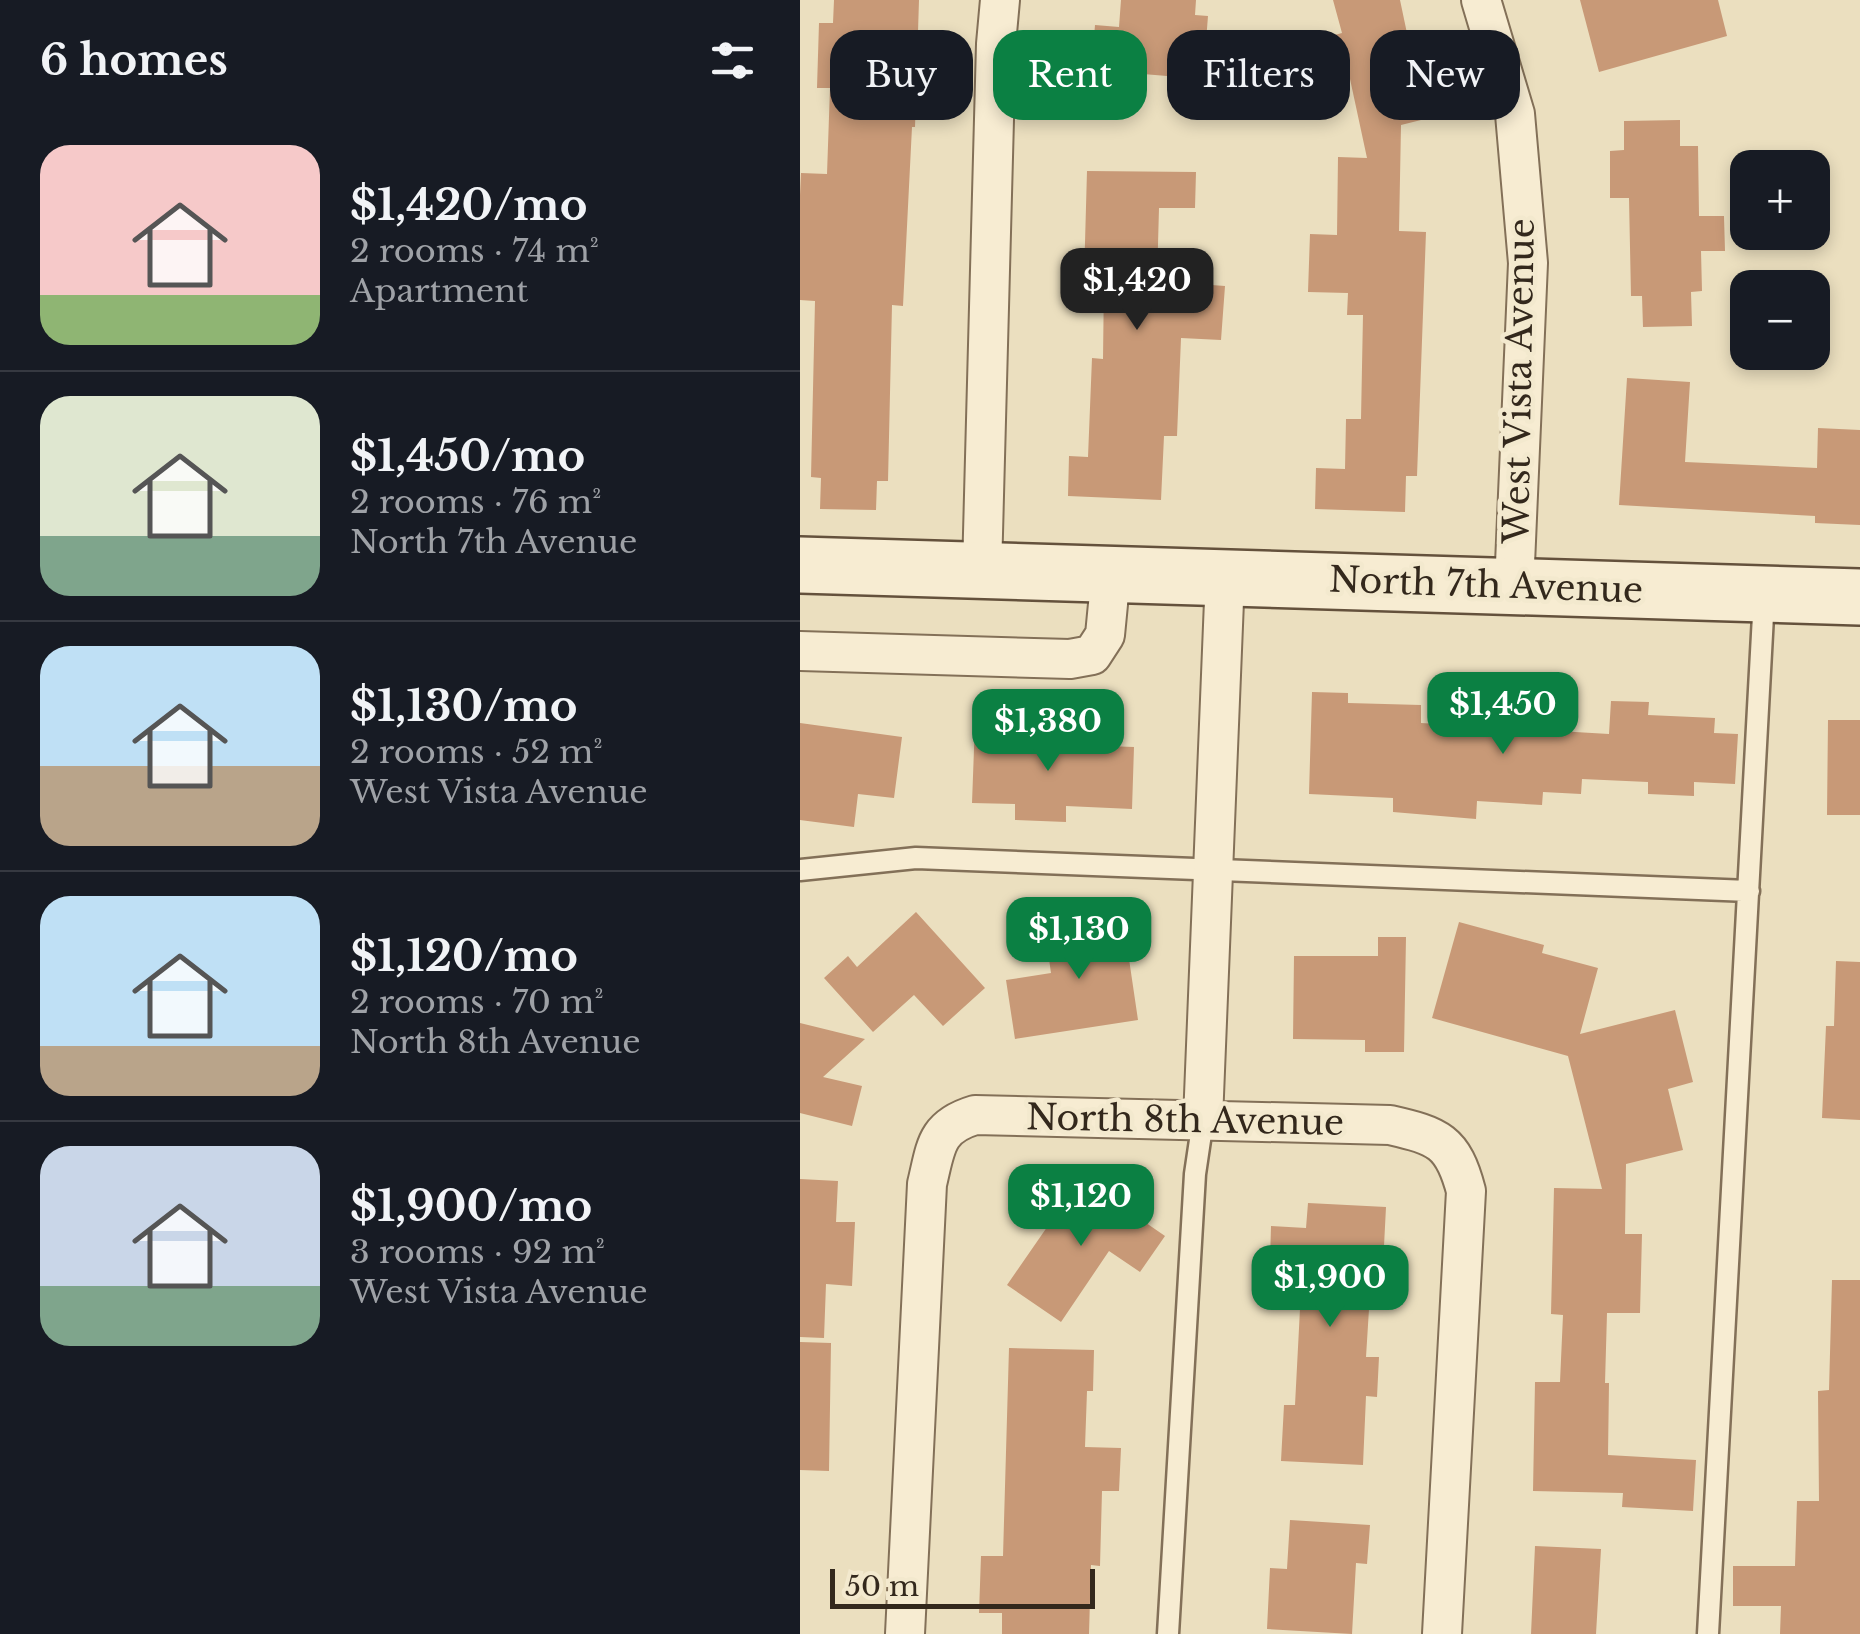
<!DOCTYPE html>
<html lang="en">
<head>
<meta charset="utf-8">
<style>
	:root { --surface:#171b24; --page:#242831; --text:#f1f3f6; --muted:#9ea1a6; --line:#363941; --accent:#0b8043 }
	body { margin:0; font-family:"Libre Baskerville",serif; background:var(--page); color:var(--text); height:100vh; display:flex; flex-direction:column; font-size:38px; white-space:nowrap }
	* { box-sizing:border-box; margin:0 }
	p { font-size:32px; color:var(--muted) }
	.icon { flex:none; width:55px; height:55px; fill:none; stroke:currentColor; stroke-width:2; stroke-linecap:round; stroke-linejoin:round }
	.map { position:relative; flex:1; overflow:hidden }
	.drawer { display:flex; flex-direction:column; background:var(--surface); width:800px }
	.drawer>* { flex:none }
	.guide { position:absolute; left:30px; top:30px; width:880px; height:90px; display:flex; gap:20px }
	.fabs { position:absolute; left:930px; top:150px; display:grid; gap:20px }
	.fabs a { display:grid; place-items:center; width:100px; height:100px; border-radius:20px; background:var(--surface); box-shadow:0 5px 15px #0003; font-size:50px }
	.scale { position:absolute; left:30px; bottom:25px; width:265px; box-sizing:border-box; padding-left:10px; border:5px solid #33281c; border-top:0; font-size:28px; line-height:35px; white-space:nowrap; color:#33281c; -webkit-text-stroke:8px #f3e9ce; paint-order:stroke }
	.price { position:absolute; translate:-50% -85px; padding:0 22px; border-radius:20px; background:var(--accent); color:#fff; font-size:32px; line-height:65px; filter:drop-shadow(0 2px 5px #0008) }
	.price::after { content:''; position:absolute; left:50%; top:60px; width:30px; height:22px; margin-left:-15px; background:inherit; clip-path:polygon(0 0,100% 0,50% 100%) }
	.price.selected { background:#222; color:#fff }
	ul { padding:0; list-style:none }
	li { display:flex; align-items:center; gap:30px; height:250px; padding:0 40px }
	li+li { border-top:2px solid var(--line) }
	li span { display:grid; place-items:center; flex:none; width:280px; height:200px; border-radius:30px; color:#555 }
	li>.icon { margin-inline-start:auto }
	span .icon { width:120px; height:120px; fill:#fffc; stroke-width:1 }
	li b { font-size:42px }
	h2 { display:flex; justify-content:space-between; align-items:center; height:120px; padding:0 40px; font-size:42px }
	.pill { padding:0 35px; border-radius:30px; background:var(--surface); box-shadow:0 5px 15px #0003; font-size:35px; line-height:90px }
	.pill.selected { background:var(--accent); color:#fff }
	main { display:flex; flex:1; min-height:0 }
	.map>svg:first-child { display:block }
</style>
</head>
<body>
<main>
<section class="drawer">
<h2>6 homes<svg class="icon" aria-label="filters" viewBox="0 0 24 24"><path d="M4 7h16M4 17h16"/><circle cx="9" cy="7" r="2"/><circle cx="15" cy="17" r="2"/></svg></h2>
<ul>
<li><span style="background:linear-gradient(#f6c9c9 75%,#8fb573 0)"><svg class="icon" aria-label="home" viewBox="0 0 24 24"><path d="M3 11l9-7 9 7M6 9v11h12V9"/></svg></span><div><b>$1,420/mo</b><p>2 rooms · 74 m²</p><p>Apartment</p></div></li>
<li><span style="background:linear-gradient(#dfe7d0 70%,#7fa58c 0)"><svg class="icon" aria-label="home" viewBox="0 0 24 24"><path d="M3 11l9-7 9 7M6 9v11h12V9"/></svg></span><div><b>$1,450/mo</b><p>2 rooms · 76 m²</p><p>North 7th Avenue</p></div></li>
<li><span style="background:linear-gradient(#bfe0f5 60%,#b9a48a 0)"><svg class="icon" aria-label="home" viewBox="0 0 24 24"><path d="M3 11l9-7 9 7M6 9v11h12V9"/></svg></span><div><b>$1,130/mo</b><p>2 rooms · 52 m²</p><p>West Vista Avenue</p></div></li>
<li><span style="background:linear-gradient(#bfe0f5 75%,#b9a48a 0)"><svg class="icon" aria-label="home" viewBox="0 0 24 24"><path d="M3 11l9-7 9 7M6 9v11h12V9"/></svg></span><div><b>$1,120/mo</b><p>2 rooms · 70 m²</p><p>North 8th Avenue</p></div></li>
<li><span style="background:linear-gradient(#c9d6e8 70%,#7fa58c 0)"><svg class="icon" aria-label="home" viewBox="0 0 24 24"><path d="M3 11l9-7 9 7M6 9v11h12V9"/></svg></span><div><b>$1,900/mo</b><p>3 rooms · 92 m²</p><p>West Vista Avenue</p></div></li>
</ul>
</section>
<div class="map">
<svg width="1060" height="1634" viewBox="0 0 1060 1634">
	<rect width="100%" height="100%" fill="#ebdfbf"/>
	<!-- building -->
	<path fill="#c89977" d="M34,0H119L115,127H112L103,306L92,305L88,481H77L76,510L20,509L21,478L11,477L15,301L0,300V195L1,173L27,174L30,88H17L19,23H33Z
		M321,0H396L395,15L408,16L403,79L343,74L340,101L289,97L295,25L319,27Z
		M533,0H600L625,119L601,125L599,231L626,232L617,476H606L605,512L515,509L516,468L545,469L546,419H561L563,315H547L548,293L508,292L510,234L537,235L538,157L567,158L550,79L532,84L520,39L542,33Z
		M780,0H918L927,36L799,72Z
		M880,120V146H898L899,216H924L925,251H901L902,291L891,292L892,326L843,327L842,296H831L829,198H810V151L824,150V121Z
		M287,171L396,172L395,208H359L357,281L425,286L421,340L381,338L377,436H364L361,500L268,496L269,456L288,457L292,358L303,359L304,279H284Z
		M827,378L890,382L885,462L1017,468L1018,428L1060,430V525L1015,523V516L819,505Z
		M512,692L548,693V703L621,705V723L809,734L811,701L849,702L848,715L915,718L914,733L938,734L935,784L894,782V796L848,794V782L782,779L781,794L743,792L742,805L677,801L676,819L593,812V798L509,794Z
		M1028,720H1060V815H1027Z
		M175,722L227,725L226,743L334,747L332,809L266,806V822L215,820V804L172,803Z
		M0,723L102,737L94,798L58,794L54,827L0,820Z
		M320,898L338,1020L215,1039L206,980L251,973L248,952L293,945L287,903Z
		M116,912L185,988L143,1026L114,995L73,1032L24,978L48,956L57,967Z
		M659,922L744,945L742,953L798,968L780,1034L875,1010L893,1082L868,1089L883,1150L826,1164L825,1234H842L840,1313H807L805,1383H809L808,1455L896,1460L893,1511L822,1507L823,1493L733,1491L735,1382H760L763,1315L751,1314L754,1188L802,1189L768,1056L632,1018Z
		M578,937H606L604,1052H565V1040L493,1039L494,956H578Z
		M1036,961L1060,962V1120L1022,1118L1026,1026H1034Z
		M0,1023L65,1039L23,1077L62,1086L52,1126L0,1113Z
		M281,1178L365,1236L340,1272L309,1251L261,1322L207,1285Z
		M0,1179L38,1181L36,1222H55L52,1286L26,1284L24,1338L0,1337Z
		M508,1203L586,1207L584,1246L573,1245L566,1357H579L577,1397L566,1396L563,1465L481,1461L484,1405H495L500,1309L483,1308L485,1263L470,1262L471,1226L506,1228Z
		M1032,1280H1060V1634H980L981,1606H933V1566H995L997,1501H1019L1018,1391L1029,1390Z
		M0,1342L31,1343L29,1471L0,1470Z
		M209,1348L294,1350L293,1391H287L285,1447L321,1448L319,1491H302L300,1566L291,1565L289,1634H202V1613H179L181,1556H203Z
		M490,1520L570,1525L567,1564L556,1563L552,1634L467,1629L470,1568L487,1569Z
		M735,1546L801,1549L796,1634H731Z"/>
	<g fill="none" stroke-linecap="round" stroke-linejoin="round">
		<!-- lane casing -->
		<g stroke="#837058" stroke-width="25">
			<path id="lane" d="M0,870L116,858L949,891
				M368,1634L395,1174L403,1120
				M908,1634L964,597"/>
		</g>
		<!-- street casing -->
		<g stroke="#837058" stroke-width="42">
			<path id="street" d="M681,0L715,114L728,263L714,587
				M182,571L196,44L200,0
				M0,651L270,659L292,655L305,635L311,573
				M403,1120L425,576
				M105,1634L127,1184C136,1147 135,1127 175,1115L590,1125C638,1136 653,1141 666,1191L642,1634"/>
		</g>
		<!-- secondary casing -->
		<g stroke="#64513c" stroke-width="60">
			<path id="secondary" d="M0,565L1060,597"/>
		</g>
		<!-- lane -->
		<use href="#lane" stroke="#f7ecd2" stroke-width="20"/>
		<!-- street -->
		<use href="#street" stroke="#f7ecd2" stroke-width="38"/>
		<!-- secondary -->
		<use href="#secondary" stroke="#f7ecd2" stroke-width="55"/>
	</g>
	<g text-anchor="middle" stroke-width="9" stroke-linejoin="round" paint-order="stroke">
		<!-- street labels -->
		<g font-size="35" fill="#33281c" stroke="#f3e9ce">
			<text transform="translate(719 381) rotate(-89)" y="12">West Vista Avenue</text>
			<text transform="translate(686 585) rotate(2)" y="12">North 7th Avenue</text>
			<text transform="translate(385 1120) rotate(1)" y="12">North 8th Avenue</text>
		</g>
	</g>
</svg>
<div class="fabs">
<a>+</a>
<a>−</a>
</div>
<div class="scale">50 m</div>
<b class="price selected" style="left:337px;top:333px">$1,420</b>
<b class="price" style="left:703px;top:757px">$1,450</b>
<b class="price" style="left:248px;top:774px">$1,380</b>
<b class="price" style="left:279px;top:982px">$1,130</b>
<b class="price" style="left:281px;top:1249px">$1,120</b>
<b class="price" style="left:530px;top:1330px">$1,900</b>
<div class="guide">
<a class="pill">Buy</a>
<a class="pill selected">Rent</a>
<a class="pill">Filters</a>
<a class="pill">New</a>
</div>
</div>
</main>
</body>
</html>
